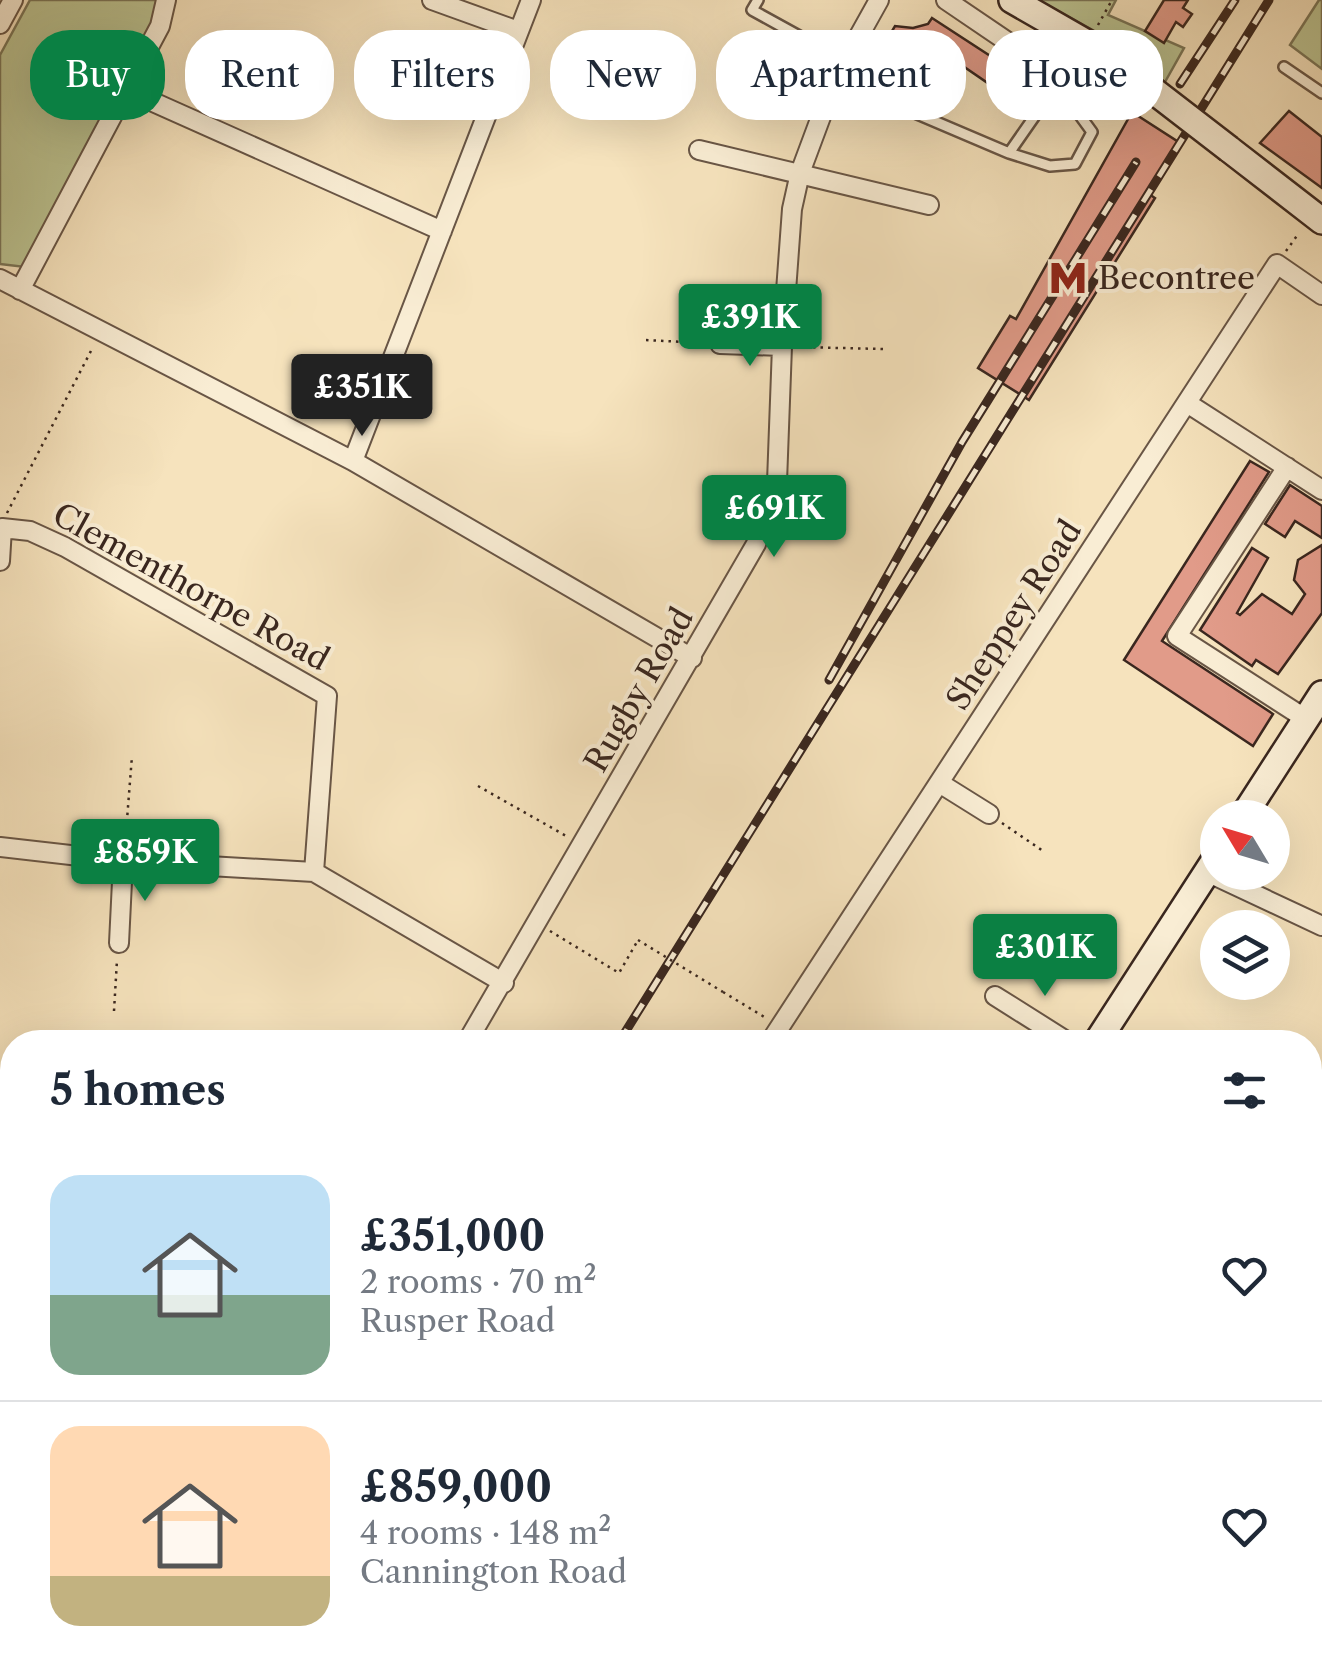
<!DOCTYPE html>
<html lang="en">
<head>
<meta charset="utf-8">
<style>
	:root { --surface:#fff; --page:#f6f6f7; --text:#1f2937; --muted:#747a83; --line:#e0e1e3; --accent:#0b8043 }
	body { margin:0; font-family:"Libre Caslon Text",serif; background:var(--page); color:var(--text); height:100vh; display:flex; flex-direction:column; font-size:38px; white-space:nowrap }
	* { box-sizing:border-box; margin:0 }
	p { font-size:32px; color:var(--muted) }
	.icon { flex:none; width:55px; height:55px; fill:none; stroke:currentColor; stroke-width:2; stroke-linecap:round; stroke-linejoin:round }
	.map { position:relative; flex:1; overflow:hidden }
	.sheet { position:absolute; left:0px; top:1030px; width:1322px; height:640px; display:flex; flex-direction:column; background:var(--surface); border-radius:40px 40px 0 0; box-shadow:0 10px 40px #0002 }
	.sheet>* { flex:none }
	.banner { position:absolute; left:30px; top:30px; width:1262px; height:90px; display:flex; gap:20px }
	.needle { width:65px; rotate:308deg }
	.tools { position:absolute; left:1200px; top:800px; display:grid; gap:20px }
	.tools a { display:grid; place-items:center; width:90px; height:90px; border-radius:50%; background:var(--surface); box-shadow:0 10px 40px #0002; font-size:50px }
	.price { position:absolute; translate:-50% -85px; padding:0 22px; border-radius:10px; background:var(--accent); color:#fff; font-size:32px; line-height:65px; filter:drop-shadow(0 2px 5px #0008) }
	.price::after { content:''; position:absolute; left:50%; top:60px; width:30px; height:22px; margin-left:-15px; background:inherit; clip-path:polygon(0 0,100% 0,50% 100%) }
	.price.selected { background:#222; color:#fff }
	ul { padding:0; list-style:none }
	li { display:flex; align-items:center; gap:30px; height:250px; padding:0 50px }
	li+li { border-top:2px solid var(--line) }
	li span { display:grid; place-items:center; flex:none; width:280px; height:200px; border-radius:30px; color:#555 }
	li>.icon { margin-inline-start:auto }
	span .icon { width:120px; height:120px; fill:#fffc; stroke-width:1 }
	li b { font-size:42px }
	h2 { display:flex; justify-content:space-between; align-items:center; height:120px; padding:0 50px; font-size:42px }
	.chip { padding:0 35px; border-radius:40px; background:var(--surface); box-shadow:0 10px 40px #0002; font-size:35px; line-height:90px }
	.chip.selected { background:var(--accent); color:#fff }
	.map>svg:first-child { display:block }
</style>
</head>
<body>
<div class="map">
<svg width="1322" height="1670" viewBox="0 0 1322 1670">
	<rect width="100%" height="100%" fill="#f6e3bd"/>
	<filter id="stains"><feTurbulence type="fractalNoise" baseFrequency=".002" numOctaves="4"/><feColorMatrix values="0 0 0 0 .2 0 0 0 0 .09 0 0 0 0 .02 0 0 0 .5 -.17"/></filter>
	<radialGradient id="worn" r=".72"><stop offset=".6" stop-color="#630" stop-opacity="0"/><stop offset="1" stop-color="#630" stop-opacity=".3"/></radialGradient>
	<!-- green -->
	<path fill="#bcc492" stroke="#7b7658" stroke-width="2.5" d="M30,0H158L157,16L25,267L0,264V55Z
		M1038,0H1116L1108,15L1184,48L1165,82L1098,33Z
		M1319,0H1322V69L1290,45Z"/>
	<!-- building -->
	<path fill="#e19b89" stroke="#3a271f" stroke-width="2.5" d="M1164,0H1188L1183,8L1192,14L1183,27L1176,22L1164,43L1145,31Z
		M932,18L1038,87L1024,108L928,42L907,48L890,77L871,66L895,26L913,28L928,24Z
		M1289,111L1322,137V188L1260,143Z
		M1132,112L1180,143L1149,194L1155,198L1029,400L978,368L1010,316L1016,319Z
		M1250,461L1269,472L1162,641L1273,714L1253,746L1124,660Z
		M1290,485L1322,506V538L1295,521L1285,537L1265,524Z
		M1322,545V613L1278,674L1256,660L1252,666L1200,630L1252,548L1268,558L1237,613L1240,615L1262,594L1292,614L1305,594L1294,580L1298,560Z"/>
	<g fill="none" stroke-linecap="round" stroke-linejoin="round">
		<!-- lane casing -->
		<g stroke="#695646" stroke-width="14">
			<path id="lane" d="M758,0L752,10L799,36
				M1284,67L1322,93
				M835,79L1009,153L1057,84L1092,132L1075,164L1050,166L1009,153
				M0,1283L5,1274
				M0,1431L12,1438"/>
		</g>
		<!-- street casing -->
		<g stroke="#695646" stroke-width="22">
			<path id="street" d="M432,0L518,31
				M946,0L1055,74L1057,84
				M0,24L13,0
				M124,89L442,231
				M699,150L929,205
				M0,279L353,461L692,658
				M20,290L160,26L166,0
				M720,344L782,346
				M1187,403L1322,490
				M353,461L531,0
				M1287,467L1177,636L1306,719
				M0,561L2,528L30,531L65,547L327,696L314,872
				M941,784L989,814
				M0,847L123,861L314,872L504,983
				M1207,872L1322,926
				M119,943L123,861
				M995,996L1068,1042
				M467,1042L756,544L777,482L782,346L792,209L800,173L835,79L879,0
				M770,1042L1277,264L1322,295
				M1310,1101L1322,1103
				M0,1403L12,1411
				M1310,1429L1322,1438
				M0,1542L12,1519
				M932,1658L949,1670
				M101,1670L109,1658
				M386,1670L393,1658"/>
		</g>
		<!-- secondary casing -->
		<g stroke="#3a271f" stroke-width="30">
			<path id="secondary" d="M1012,0L1087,43L1146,85
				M1229,149L1322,221
				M1242,818L1322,694
				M1097,1042L1218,855
				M719,1670L726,1658"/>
		</g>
		<!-- path -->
		<path stroke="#3a271f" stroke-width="2.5" stroke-dasharray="2.5 5" stroke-linecap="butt" d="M1098,25L1112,0
			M1286,251L1299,233
			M646,340L704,343
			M798,347L883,349
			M7,513L93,347
			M478,786L568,837
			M1002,823L1043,851
			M125,845L132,756
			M550,931L619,973L638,940
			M723,992L766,1018
			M114,1011L117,960"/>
		<!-- lane -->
		<use href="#lane" stroke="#f9edd4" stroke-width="9"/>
		<!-- street -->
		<use href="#street" stroke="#f9edd4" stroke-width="18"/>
		<!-- secondary -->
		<use href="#secondary" stroke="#f9edd4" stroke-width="25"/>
		<!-- rail casing -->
		<g stroke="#3a271f" stroke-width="9">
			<path id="rail" d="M1180,84L1235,0
				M829,680L962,442L1136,162
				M619,1042L1269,0
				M222,1670L230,1658
				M244,1670L252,1658"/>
		</g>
		<!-- rail -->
		<use href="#rail" stroke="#f9edd4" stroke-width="5" stroke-dasharray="15" stroke-linecap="butt"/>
		<!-- secondary-bridge casing -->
		<g stroke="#3a271f" stroke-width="30" stroke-linecap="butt">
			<path id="secondary-bridge" d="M1146,85L1229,149"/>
		</g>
		<!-- path-bridge -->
		<path stroke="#3a271f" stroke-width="2.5" stroke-dasharray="2.5 5" stroke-linecap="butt" d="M638,940L723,992"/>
		<!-- secondary-bridge -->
		<use href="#secondary-bridge" stroke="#f9edd4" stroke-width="25"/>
	</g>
	<!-- icons -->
	<defs>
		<g id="metro-bare" transform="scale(3)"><path d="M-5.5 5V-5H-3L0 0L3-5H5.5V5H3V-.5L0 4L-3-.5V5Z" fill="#8f2418" stroke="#f9edd4" stroke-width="2.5" paint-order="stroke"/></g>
	</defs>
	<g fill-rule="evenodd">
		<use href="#metro-bare" x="1068" y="278"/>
	</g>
	<g text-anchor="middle" stroke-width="8" stroke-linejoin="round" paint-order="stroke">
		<!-- poi labels -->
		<g font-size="32" fill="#3a271f" stroke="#f9edd4" text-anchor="start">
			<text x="1098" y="289">Becontree</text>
		</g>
		<!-- street labels -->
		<g font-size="32" fill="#3a271f" stroke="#f9edd4">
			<text transform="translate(191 587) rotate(29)" y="11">Clementhorpe Road</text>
			<text transform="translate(1014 615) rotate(-57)" y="11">Sheppey Road</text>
			<text transform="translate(639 690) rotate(-60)" y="11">Rugby Road</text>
		</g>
	</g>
	<rect width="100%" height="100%" filter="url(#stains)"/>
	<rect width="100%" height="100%" fill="url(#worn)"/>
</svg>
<div class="tools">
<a><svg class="needle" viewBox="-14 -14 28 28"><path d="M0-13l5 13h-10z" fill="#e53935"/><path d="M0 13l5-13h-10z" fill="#747a83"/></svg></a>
<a><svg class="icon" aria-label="layers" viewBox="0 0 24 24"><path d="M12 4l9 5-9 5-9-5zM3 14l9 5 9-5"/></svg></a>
</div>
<b class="price" style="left:750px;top:369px">£391K</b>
<b class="price selected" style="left:362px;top:439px">£351K</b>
<b class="price" style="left:774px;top:560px">£691K</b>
<b class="price" style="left:145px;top:904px">£859K</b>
<b class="price" style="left:1045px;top:999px">£301K</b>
<div class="banner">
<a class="chip selected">Buy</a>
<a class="chip">Rent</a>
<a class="chip">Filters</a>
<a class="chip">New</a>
<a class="chip">Apartment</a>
<a class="chip">House</a>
</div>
<section class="sheet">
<h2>5 homes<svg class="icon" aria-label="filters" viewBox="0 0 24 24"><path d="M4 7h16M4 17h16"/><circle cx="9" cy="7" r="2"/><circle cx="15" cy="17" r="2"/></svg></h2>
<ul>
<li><span style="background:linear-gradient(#bfe0f5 60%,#7fa58c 0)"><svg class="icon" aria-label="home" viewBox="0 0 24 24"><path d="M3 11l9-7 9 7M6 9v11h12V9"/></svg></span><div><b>£351,000</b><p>2 rooms · 70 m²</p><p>Rusper Road</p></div><svg class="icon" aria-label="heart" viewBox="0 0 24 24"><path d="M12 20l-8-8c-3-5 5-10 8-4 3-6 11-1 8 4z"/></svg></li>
<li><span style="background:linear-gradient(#ffd9b3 75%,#c2b280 0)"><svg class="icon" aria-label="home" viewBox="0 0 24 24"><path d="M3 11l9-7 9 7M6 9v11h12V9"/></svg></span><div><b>£859,000</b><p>4 rooms · 148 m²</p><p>Cannington Road</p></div><svg class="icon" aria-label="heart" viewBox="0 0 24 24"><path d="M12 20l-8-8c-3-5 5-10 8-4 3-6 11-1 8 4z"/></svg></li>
</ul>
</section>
</div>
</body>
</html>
